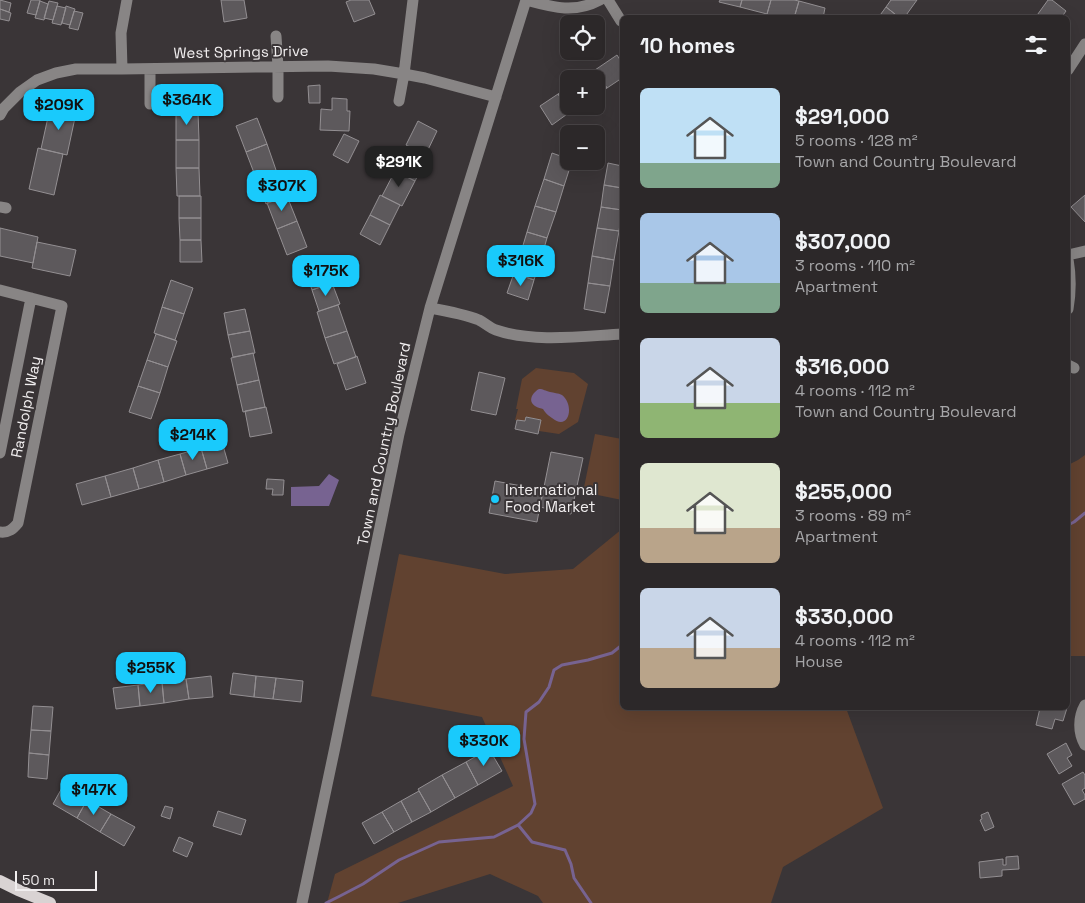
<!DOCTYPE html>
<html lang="en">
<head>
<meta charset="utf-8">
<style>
	:root { --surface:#2c2829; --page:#383435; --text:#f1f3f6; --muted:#a6a6a8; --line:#484446; --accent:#19cafc }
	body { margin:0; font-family:"Space Grotesk",sans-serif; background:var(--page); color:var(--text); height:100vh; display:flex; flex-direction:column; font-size:19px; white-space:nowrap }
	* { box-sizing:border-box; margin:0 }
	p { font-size:16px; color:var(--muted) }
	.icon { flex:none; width:28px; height:28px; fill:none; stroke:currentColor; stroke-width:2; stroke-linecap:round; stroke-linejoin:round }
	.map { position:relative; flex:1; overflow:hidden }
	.drawer { position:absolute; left:620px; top:15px; width:450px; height:695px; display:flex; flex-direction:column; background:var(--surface); border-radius:8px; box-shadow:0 5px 20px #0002,0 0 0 1px var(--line) }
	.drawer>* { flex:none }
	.tools { position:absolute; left:560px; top:15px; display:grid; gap:10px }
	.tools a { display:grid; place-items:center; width:45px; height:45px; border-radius:8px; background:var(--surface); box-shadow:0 5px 20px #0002,0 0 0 1px var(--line); font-size:25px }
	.scale { position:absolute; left:15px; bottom:12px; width:82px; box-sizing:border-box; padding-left:5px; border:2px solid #f1eeef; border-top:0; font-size:14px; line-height:18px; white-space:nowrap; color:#f1eeef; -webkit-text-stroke:4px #3a3537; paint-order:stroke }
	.price { position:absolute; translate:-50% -42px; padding:0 11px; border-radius:10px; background:var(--accent); color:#111; font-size:16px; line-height:32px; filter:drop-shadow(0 1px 2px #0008) }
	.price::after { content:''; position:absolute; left:50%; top:30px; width:15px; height:11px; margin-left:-8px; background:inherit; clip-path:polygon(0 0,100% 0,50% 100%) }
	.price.on { background:#222; color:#fff }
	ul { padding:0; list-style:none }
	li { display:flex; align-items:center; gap:15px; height:125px; padding:0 20px }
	li span { display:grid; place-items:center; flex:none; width:140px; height:100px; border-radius:8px; color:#555 }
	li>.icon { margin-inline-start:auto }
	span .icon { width:60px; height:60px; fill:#fffc; stroke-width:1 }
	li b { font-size:21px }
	h2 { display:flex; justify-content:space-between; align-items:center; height:60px; padding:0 20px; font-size:21px }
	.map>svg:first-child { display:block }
</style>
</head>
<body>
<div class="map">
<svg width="1085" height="903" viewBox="0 0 1085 903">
	<rect width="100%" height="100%" fill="#3a3537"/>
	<!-- green -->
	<path fill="#614230" d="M536,368L574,373L588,384L578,422L559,434L539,431L541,420L527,417L525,421L515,420L518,409H516L522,379Z
		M595,434L622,439V500L583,492Z
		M1085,455V656H1068V465L1078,460Z
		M622,529V708H846L883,808L783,867L771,903H543L538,896L490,874L398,903H327L335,874L513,786L482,717L371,696L399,554L505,574L573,569Z"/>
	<!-- water -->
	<path fill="#776391" d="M539,389C544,389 545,391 550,392C554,393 558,393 562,395C575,405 569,432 552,418C548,415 546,414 543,409C541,408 538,408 535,406C527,401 533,392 539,389Z
		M329,474L339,480L329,506H291V487L319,486Z"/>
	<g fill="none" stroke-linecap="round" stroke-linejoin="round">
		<!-- stream -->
		<path stroke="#776391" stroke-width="3" d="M1068,525L1074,522L1085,513
			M519,826L532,842L565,850L571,864L574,878L591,903
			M326,903L340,896L363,884L399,860L439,842L494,837L518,825L531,813L535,804L524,739L526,712L539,702L549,687L554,670L562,665L588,660L612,653L622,645"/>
	</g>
	<!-- building -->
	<path fill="#5d595c" stroke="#938f92" d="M0,0L11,3L9,12L0,9Z
		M31,0H40L36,15L27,13Z
		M221,0H244L247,18L224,22Z
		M351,0H369L375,14L354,22L346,2Z
		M720,0H742L740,7L719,2Z
		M742,0H771L767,14L740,7Z
		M771,0H794L799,1L794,18H779L767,14Z
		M891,0H917L904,18H900L886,7Z
		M1048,0H1052L1066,11L1061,18H1035Z
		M40,1L48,4L44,20L35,18Z
		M49,1L58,3L53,20L44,18Z
		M799,1L825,8L823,18H794Z
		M57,6L66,8L61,25L52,23Z
		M66,6L75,9L70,25L62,23Z
		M886,7L900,18H878Z
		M0,9L11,13L9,21L0,19Z
		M74,11L83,13L78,30L69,28Z
		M617,55L622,63V78L607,88L595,70Z
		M595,70L607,88L596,95V79H581Z
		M320,85V103H309L308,86Z
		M569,87V106H580L570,112L558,94Z
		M558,94L570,112L552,125L540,106Z
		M332,98L347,99V111H350L349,131L320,130L321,109L332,110Z
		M50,108L76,113L67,155L41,149Z
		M176,112H198L199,140H176Z
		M257,118L267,144L246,152L236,126Z
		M418,121L437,131L425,156L406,145Z
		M344,134L359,141L348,163L333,155Z
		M176,140H199V168H176Z
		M267,144L276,170L256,178L246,152Z
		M408,146L428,157L415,181L395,171Z
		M38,148L63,154L54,195L29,189Z
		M552,153L569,159V161H572L564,186L544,179Z
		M608,163L622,166V188L604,185Z
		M176,168H199L200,196H177Z
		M276,170L286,196L266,204L256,178Z
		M395,171L415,181L402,206L382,196Z
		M544,179L564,186L556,212L535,206Z
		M604,185L622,188V210L601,207Z
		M380,195L400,205L390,225L370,215Z
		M1085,195V222L1071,207Z
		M179,196H201V218H179Z
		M287,196L297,221L277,229L267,203Z
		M535,206L556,212L547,238L527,232Z
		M601,207L622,210L619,231L597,228Z
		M370,215L390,225L380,245L360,234Z
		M179,218H201V240H180Z
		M297,221L307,247L287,255L277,229Z
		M0,228L38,237L33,263L0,256Z
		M597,228L619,231L614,260L592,256Z
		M527,232L547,238L541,259L521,252Z
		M180,240H201L202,262H180Z
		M37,242L76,250L70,276L32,268Z
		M521,252L541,259L534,280L514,273Z
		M592,256L614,260L610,286L588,283Z
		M325,262L332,283L312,290L305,269Z
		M514,273L534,280L528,300L507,293Z
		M171,280L193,288L184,314L162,307Z
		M332,283L340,304L319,311L312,290Z
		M588,283L610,286L605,313L584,309Z
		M338,305L347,331L325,338L317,312Z
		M162,307L184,314L175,340L154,333Z
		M245,309L250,331L228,335L224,313Z
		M250,331L255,353L233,357L228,335Z
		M347,331L356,357L334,364L325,338Z
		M156,334L177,341L168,367L147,360Z
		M253,353L259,380L237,385L231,358Z
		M357,356L366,383L346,390L337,364Z
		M147,360L168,367L160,393L138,386Z
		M479,372L505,378L496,415L471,410Z
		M259,380L265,407L243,412L237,385Z
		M138,386L160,393L151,419L129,412Z
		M266,407L272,433L250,437L245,411Z
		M526,417L541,420L538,434L515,429L517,420L525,421Z
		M222,442L228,463L207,469L201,448Z
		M201,448L207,469L186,475L180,454Z
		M551,452L583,458L571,514L540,507Z
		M180,454L186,475L164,482L158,460Z
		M158,460L164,482L139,489L133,468Z
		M133,468L139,489L111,497L105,476Z
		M105,476L111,497L82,505L76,484Z
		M267,479L284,480L283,495H272L273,489H266Z
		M495,481L543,490L537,522L489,513Z
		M233,673L256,676L254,697L230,694Z
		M211,676L213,697L189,699L186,679Z
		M256,676L276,678L273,699L254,697Z
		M276,678L303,681L301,702L273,699Z
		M186,679L189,699L164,703L162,682Z
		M162,682L164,703L140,706L138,685Z
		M138,685L140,706L116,709L113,688Z
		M33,706L53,707L51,731L31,730Z
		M1040,708H1067L1063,721L1055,719L1052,729L1036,725Z
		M31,730L51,731L49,755L29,753Z
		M1066,743L1072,755L1067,758L1072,766L1059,774L1047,754Z
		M489,749L502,771L478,785L466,762Z
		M29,753L49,755L47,779L28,777Z
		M466,762L478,785L455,798L442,775Z
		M1083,772L1085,775V788L1082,790L1085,795V799L1074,805L1062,784Z
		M442,775L455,798L431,812L418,789Z
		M63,786L87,800L77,818L53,804Z
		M419,791L431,812L412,822L401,801Z
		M87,800L111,814L100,832L77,818Z
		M401,801L412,822L394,832L382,812Z
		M165,806L173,808L170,819L161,816Z
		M218,811L246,820L241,835L213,826Z
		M382,812L394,832L374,844L362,823Z
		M988,812L994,827L985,831L980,820L982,819L981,815Z
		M111,814L135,827L124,846L100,832Z
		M179,837L193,843L187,857L173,851Z
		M1018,856L1019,869L1002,870V876L980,878L979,862L1003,859V865H1006V857Z"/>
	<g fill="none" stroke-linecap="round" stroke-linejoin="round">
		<!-- minor -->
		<path stroke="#888585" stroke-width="11" d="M526,0C552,7 574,14 600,0
			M608,0L621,21
			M276,36L278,67V97
			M122,69L121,33L127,0
			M1068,70L1085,44
			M399,101L404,74L413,0
			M150,104V69
			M0,115L4,108L20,92L37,80L56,73L76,69H122L328,66L374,69L404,74L425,78L496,97
			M0,207L6,208
			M1068,255L1085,251
			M1068,259C1071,276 1071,292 1068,309
			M0,290L62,306L18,523C13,529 9,533 0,532
			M430,308C447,311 464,314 479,320C485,323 490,328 496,330C533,343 584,336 622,334
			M1068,365L1074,368
			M0,453L31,298
			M1085,705C1078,717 1078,733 1085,745
			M302,903L335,747L399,434L416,364L430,308L526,0"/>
		<!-- major -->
		<path stroke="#d9d3d3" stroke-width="12" d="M0,881L18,890L50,903"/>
	</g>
	<!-- markers -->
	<circle fill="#19cafc" stroke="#3a3537" stroke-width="2" cx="495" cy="499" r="5"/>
	<g text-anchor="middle" stroke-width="4" stroke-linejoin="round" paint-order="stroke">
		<!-- street labels -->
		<g font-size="15" fill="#f1eeef" stroke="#3a3537">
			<text transform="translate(241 52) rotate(-1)" y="5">West Springs Drive</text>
			<text transform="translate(26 407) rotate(-79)" y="5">Randolph Way</text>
			<text transform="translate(384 444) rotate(-78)" y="5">Town and Country Boulevard</text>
		</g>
		<!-- poi labels -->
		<g font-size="15" fill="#f1eeef" stroke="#3a3537" text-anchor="start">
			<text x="505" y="495">International<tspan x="505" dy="17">Food Market</tspan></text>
		</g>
	</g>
</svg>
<div class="tools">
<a><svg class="icon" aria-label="locate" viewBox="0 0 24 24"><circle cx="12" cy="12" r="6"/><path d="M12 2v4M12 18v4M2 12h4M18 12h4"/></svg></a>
<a>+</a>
<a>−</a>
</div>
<div class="scale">50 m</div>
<b class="price" style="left:187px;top:126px">$364K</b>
<b class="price" style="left:59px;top:131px">$209K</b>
<b class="price on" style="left:399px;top:188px">$291K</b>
<b class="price" style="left:282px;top:212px">$307K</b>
<b class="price" style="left:521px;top:287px">$316K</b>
<b class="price" style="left:326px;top:297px">$175K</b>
<b class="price" style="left:193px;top:461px">$214K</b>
<b class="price" style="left:151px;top:694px">$255K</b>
<b class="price" style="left:484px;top:767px">$330K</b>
<b class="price" style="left:94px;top:816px">$147K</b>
<section class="drawer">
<h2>10 homes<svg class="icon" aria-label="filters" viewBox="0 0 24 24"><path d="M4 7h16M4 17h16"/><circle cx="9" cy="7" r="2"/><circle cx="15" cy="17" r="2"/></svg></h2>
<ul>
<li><span style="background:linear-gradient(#bfe0f5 75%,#7fa58c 0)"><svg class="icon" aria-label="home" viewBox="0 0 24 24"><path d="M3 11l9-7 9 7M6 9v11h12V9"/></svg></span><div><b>$291,000</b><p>5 rooms · 128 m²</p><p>Town and Country Boulevard</p></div></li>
<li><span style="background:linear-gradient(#a9c7e8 70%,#7fa58c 0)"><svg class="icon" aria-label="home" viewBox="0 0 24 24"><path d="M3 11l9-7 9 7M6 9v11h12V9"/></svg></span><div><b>$307,000</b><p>3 rooms · 110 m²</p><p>Apartment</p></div></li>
<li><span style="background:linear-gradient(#c9d6e8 65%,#8fb573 0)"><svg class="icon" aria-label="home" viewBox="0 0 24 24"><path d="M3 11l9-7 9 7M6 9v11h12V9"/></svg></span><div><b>$316,000</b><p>4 rooms · 112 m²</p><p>Town and Country Boulevard</p></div></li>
<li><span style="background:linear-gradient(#dfe7d0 65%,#b9a48a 0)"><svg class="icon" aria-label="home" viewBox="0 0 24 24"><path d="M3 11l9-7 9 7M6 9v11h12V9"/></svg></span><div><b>$255,000</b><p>3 rooms · 89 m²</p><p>Apartment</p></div></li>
<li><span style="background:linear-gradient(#c9d6e8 60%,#b9a48a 0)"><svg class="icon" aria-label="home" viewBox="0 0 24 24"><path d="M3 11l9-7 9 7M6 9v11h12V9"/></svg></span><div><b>$330,000</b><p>4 rooms · 112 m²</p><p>House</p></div></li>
</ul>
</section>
</div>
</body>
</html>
